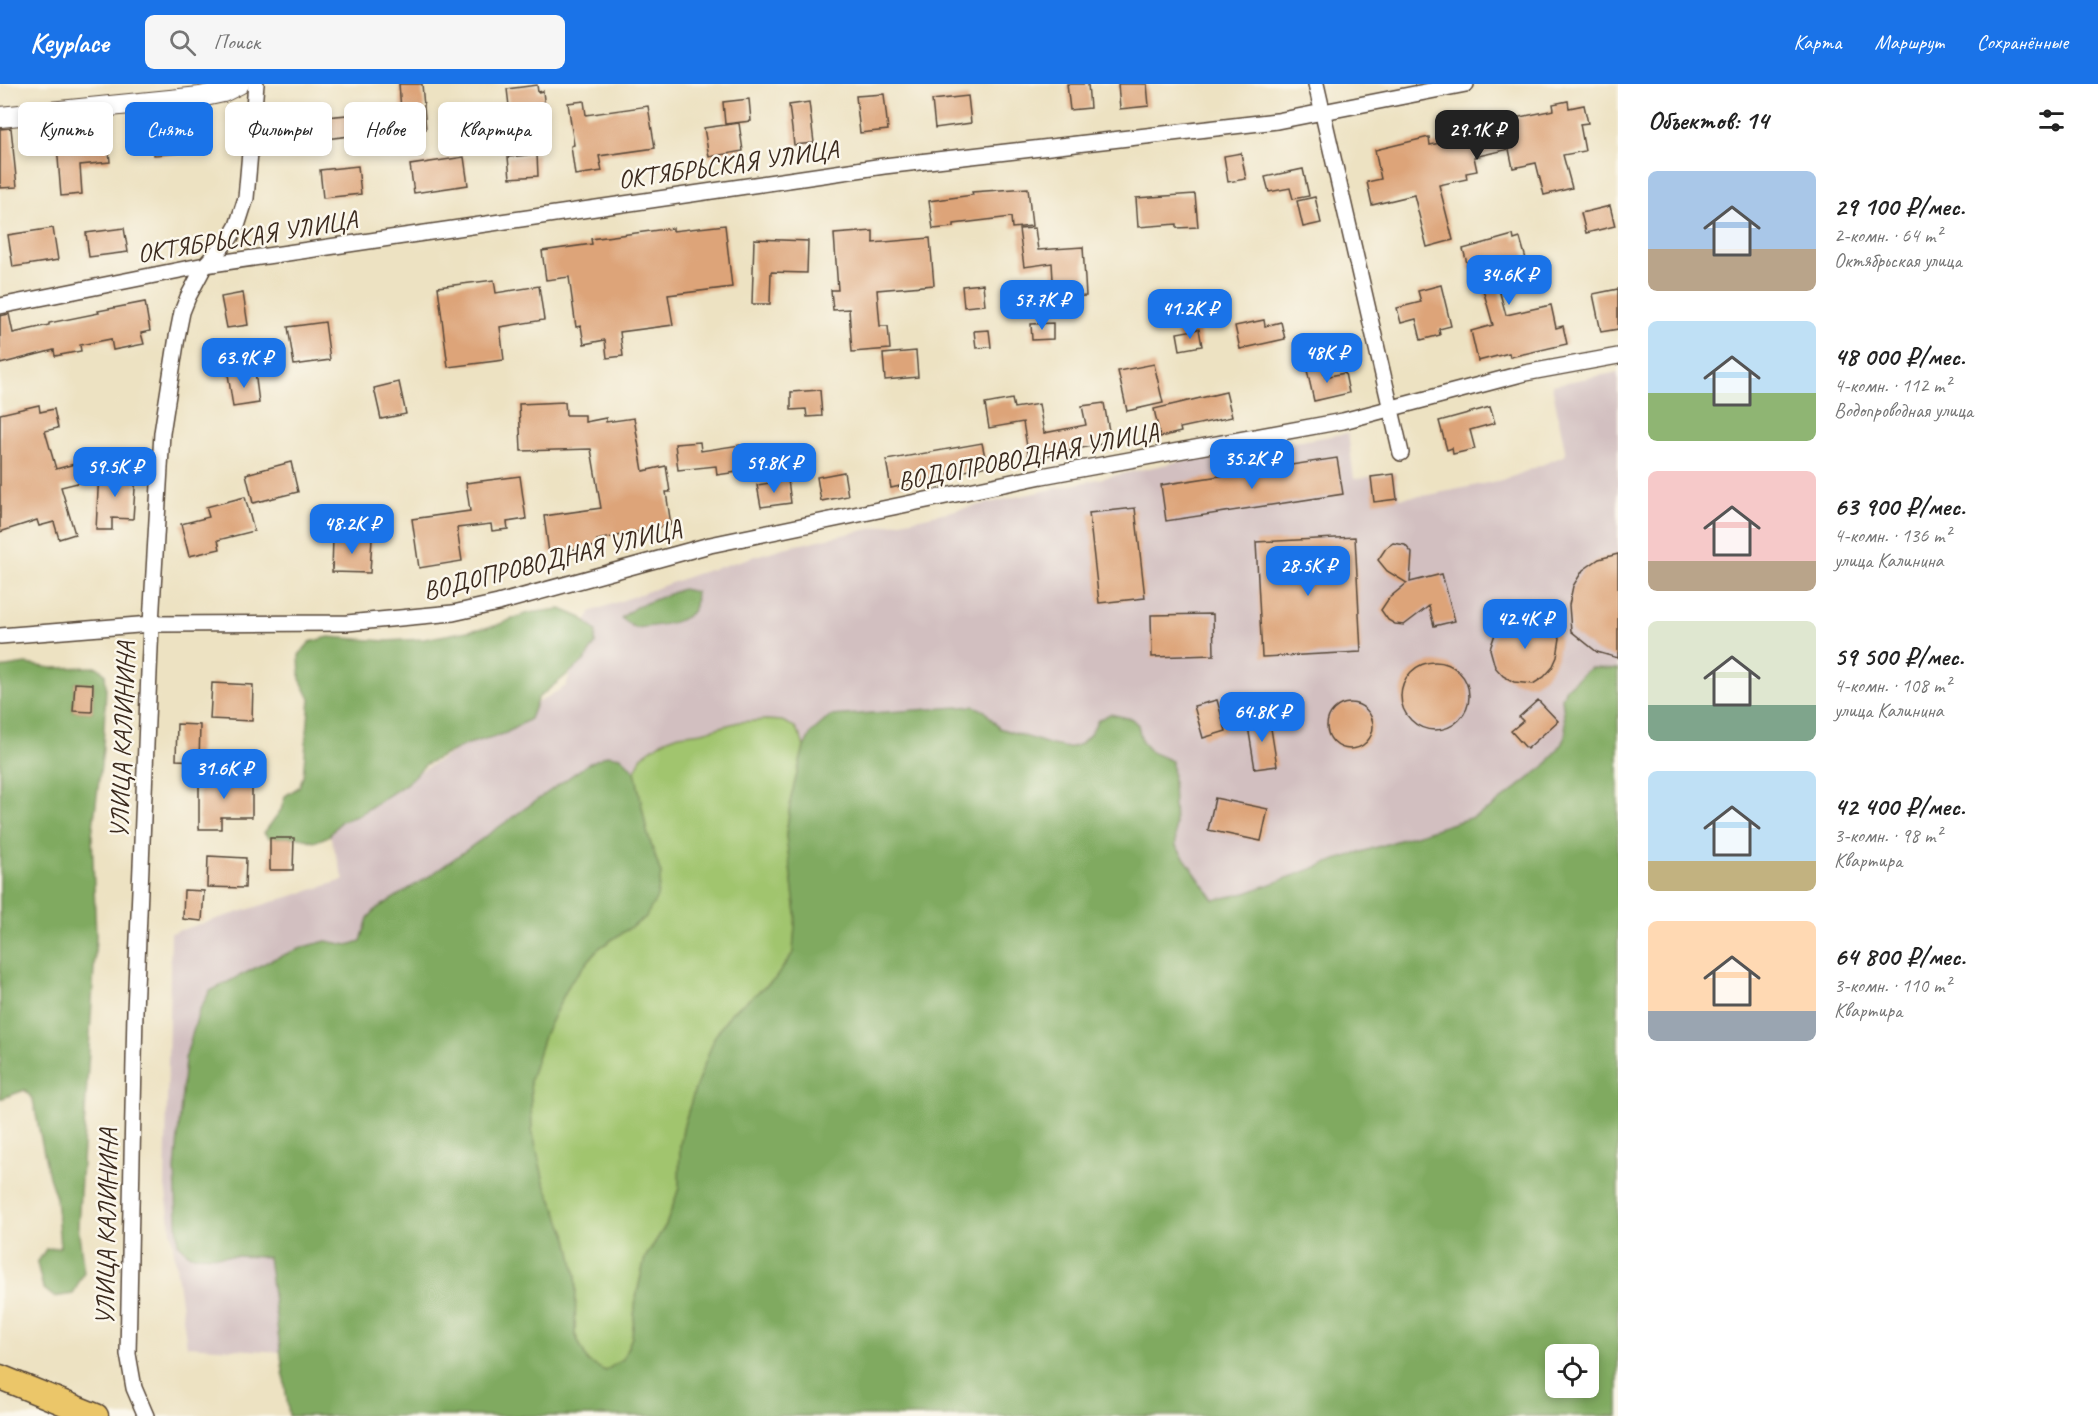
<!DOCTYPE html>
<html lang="ru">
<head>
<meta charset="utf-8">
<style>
	:root { --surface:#fff; --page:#f6f6f6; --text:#222; --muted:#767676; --accent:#1a73e8 }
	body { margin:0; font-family:Caveat,sans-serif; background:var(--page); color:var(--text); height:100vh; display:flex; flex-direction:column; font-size:22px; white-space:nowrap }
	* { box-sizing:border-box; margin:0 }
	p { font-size:20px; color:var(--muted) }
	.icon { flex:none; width:33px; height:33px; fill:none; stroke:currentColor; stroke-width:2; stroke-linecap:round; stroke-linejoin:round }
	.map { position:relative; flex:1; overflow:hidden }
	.panel { display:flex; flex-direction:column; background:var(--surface); width:480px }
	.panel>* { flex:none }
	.hud { position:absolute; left:18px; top:18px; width:570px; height:54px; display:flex; gap:12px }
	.fabs { position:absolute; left:1545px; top:1260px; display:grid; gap:12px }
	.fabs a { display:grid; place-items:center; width:54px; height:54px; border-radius:9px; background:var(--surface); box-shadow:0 3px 9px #0003; font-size:30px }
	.price { position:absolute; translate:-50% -51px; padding:0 14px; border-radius:12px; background:var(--accent); color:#fff; font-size:20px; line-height:39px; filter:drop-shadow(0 2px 3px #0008) }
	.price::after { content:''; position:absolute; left:50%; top:36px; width:18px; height:14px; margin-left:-9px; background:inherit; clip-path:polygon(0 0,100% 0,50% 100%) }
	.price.on { background:#222; color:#fff }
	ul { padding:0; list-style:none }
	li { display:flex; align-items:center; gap:18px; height:150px; padding:0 30px }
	li span { display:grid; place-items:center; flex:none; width:168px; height:120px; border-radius:9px; color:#555 }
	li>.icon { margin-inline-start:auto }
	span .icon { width:72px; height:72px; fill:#fffc; stroke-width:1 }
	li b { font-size:26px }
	h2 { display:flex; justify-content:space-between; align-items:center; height:72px; padding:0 30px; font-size:26px }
	.chip { padding:0 21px; border-radius:9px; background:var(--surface); box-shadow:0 3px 9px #0003; font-size:21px; line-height:54px }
	.chip.on { background:var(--accent); color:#fff }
	header { display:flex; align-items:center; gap:36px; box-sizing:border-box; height:84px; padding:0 30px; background:var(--accent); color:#fff }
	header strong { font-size:28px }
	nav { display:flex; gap:33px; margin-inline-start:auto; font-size:21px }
	.search { width:420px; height:54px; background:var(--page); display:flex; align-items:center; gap:15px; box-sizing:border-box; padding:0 21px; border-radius:9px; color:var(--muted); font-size:22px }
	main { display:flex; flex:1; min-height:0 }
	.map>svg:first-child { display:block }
</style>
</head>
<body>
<header>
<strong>Keyplace</strong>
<div class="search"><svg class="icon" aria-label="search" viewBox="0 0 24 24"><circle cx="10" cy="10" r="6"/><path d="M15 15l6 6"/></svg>Поиск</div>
<nav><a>Карта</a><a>Маршрут</a><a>Сохранённые</a></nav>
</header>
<main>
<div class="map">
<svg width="1618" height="1332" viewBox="0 0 1618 1332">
	<rect width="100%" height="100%" fill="#fbf7ec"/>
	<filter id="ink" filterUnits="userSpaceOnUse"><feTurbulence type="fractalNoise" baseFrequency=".0167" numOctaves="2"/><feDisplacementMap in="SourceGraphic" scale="12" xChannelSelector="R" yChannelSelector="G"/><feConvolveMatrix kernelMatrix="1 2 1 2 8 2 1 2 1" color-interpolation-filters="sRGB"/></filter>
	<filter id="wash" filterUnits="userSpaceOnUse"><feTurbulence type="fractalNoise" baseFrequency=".008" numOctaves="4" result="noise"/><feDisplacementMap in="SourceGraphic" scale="24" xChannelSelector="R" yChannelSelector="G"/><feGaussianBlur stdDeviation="1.35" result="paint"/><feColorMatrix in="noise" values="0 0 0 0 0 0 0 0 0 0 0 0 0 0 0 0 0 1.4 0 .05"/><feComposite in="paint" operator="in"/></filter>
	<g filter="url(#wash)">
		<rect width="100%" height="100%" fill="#ede2c2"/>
		<!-- industrial -->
		<path fill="#d2bfc0" d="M1618,288V585L1590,584L1566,637V649L1561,661L1545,682L1491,724L1476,732L1336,776L1246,809L1214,816L1176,762L1172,677L1151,668L1142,658L1138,641L1098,636L1091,649L1081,660L1068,664L1052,661L999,644L985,627L823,637L811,649L804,663L640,707L635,687L621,673L607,671L588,680L428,793L376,825L368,834L361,857L348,861L326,857L304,863L271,876L210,907L185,975L175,1086L178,1158L190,1171L269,1172L281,1268L187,1262L165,1102L171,849L344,796L327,742L566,602L590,528L696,490L783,464L1176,378L1348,349L1354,395L1395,389L1399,414L1429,411L1507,395L1566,371L1552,301Z"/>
		<!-- green -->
		<path fill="#a1c56e" stroke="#6e7846" stroke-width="1.5" d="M766,636L782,637L795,643L801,653L804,663L791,713L786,752L796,829L793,869L775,895L731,929L695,1005L684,1041L680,1061L679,1104L666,1141L645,1174L636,1214L632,1253L623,1275L605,1287L588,1278L575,1250L576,1192L568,1154L544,1098L532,1046L530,996L545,949L570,899L599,864L645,834L661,790L647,748L635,687L642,672L663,657L679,651L702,648L739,638Z"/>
		<!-- forest -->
		<path fill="#80aa61" stroke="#5e6a40" stroke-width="1.5" fill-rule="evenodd" d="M682,505L696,508C695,512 696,518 695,522C689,541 651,542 635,544L621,534L636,523Z
			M561,525L582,534L596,547L595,560L584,577L538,614L530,635L506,649L465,661L426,680L406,700L357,732L341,737L329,752L314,758L300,753L269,754L264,749L281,726L285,712L299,703L303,692L310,615L300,595L299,571L310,558L329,553L386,557L424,555L495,542L527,529Z
			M26,580L52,584L97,583L105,589L106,604L103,665L92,751L96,853L78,1142L84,1188L73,1210L54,1213L43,1204L37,1179L46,1165L60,1163L56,1114L49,1093L33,1016L25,1006L0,1015V584ZM75,599L93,601L92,628L73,627Z
			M1590,584L1618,585V1332H289L268,1173L190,1171L178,1159L175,1086L185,975L199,927L210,907L271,876L304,863L326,857L348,861L361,857L368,834L376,825L428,793L588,680L607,671L621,673L635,687L647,748L661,790L657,813L645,834L599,864L570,899L545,949L530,996L532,1046L544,1098L568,1154L576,1192L575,1250L588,1278L605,1287L623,1275L632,1253L636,1214L645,1174L666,1141L679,1104L680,1061L684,1041L695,1005L715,952L731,929L775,895L793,869L796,829L786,752L791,713L804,663L811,649L830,632L974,622L985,627L999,644L1052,661L1068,664L1081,660L1091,649L1098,636L1110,630L1132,635L1138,641L1142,658L1151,668L1172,677L1176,762L1214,816L1246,809L1336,776L1476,732L1491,724L1545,682L1561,661L1566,649L1562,614L1566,604ZM1556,1270H1588V1304H1556Z"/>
		<g id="blocks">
			<!-- building -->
			<path fill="#dda479" d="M399,0H422L426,45L403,47V44L349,47L350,52L317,56L315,34L401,26Z
				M1067,0H1088L1090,24L1070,26Z
				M1118,0H1147L1149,22L1120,25Z
				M537,1L538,8L543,7L546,35L511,39L507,5Z
				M884,10L888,46L860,49L856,12Z
				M968,12L971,39L935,44L932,16Z
				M749,15L751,37L725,40L723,18Z
				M584,17L586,31L648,22L655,64L599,72L602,87L575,91L571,62L574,61L568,19Z
				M1568,17L1569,24L1584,21L1588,39L1580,40L1585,67L1563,71L1572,104L1544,111L1536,79L1513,84L1509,65L1474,73L1477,87L1466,89L1467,95L1439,101L1453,156L1427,163L1414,111L1372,121L1367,98L1381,95L1375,66L1429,53L1430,61L1464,54L1462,45L1554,26L1553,20Z
				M809,18L814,59L794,61L789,21Z
				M739,39L743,67L709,73L704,44Z
				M11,44L17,103L0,104V45Z
				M210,46L212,67L154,71L153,49Z
				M108,57L110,78L80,81L82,110L61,112L57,61Z
				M1241,69L1246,95L1228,98L1224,72Z
				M537,70L538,92L510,94L508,73Z
				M464,73L468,101L414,109L410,81Z
				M358,82L361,110L323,114L320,86Z
				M1303,85L1309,112L1293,115L1290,104L1269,108L1265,93Z
				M1028,104L1032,142L1012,144L1011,133L954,140V143L933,145L929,117L973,111L972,108Z
				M1195,110L1198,143L1177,144V140L1138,143L1136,114Z
				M1315,113L1321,139L1303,143L1297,117Z
				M1610,122L1615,142L1586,149L1581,129Z
				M725,141L732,203L668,211L673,241L620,248L623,272L607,274L605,256L584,260L581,242L576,243L569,193L546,196L542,167L592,160L591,155L673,144V147Z
				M53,144L58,176L13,183L8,151Z
				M124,144L128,168L89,173L86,149Z
				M1035,144L1038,166L1083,163L1086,212L1054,213L1052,179L1024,183L1019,145Z
				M873,147V159L930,154L934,201L877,206L880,242H888L890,265L852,268L849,225L833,226L831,206H838L834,150Z
				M1513,151L1514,156L1520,154L1528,182L1495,191L1506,231L1551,221L1556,244L1563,242L1567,260L1510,273L1509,269L1478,277L1471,247L1493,241L1480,195L1476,196L1473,185L1469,186L1463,165Z
				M754,155L808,157L807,189L771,188L770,220H752Z
				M494,196L496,209L539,202L544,236L500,243L504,276L448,283L438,203Z
				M983,200L985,221L964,223L962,202Z
				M1441,201L1451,242L1439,245L1440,251L1421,256L1416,235L1401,239L1397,224L1421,218L1418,207Z
				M1618,205V245L1601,248L1593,210Z
				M243,209L248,241L227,244L221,213Z
				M145,218L150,247L141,249L144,260L113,266L111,255L80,261L81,267L55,272L54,266L0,280V232L9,230L13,249L49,241V239L99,229L98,227Z
				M1264,236L1265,242L1281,238L1285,255L1240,265L1235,242Z
				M325,238L330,276L294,281L288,243Z
				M1053,239V255L1032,256L1031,240Z
				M1199,245L1202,262L1180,266L1177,249Z
				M989,246L991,263L976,264L974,247Z
				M916,267L918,293L885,296L883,270Z
				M1154,280L1163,319L1127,327L1118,287Z
				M1322,282L1325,293L1345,289L1349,309L1314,317L1307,286Z
				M255,287L259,319L233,323L228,290Z
				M399,298L406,330L381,335L374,304Z
				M820,306L822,332L807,333L806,325L791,326V308Z
				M1226,308L1232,333L1180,344L1181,348L1160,353L1154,325Z
				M1012,315L1014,324L1039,320L1044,349L1086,341L1082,322L1104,319L1111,358L1029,375L1023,338L989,344L985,320Z
				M565,318L566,331H585V338L606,334V338L634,334L643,387L666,382L670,408H666L671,441L597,456V462L549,469L544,432L601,424L591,365L521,367L519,320Z
				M39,321L40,328L54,325L58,344L45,347L56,385L93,375L98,394L61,403L75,450L59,455L54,438L39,442L37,436L0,448V330Z
				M1490,323L1495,339L1470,346L1475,365L1453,370L1452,364L1447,366L1439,337Z
				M700,358L701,367L740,361L744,387L717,391L716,382L678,386L675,360Z
				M982,359L987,382L891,404L886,376Z
				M1337,374L1343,410L1166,437L1161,401Z
				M291,378L298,408L253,419L246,390Z
				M99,387L136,389L133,435L112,434V446H96Z
				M844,388L848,412L821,417L817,393Z
				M1394,390L1397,415L1374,418L1371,393Z
				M520,392L526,435L507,438L508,445L492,447L491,440L457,444L462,477L419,484L412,435L470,427L466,399Z
				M788,396L791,419L761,423L757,401Z
				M245,413L254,447L218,456L220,465L189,472L181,440L209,433L206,423Z
				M1135,424L1145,514L1099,519L1089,429Z
				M333,453L372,454L370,489L332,488Z
				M1355,453L1361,568L1262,573L1256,458Z
				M1393,459L1405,461L1412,469L1410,498L1442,490L1455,537L1434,542L1429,522L1404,541L1395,540L1388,536L1381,526L1389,514L1407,499L1387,487L1378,476L1386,464Z
				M1618,470V574L1597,568L1571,547L1569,521L1573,502L1583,486L1599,475Z
				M1213,530L1214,571L1152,573L1151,531Z
				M1528,532L1545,539L1560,554L1557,573L1552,584L1544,593L1533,600L1514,598L1503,592L1495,583L1490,565L1496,547L1505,538L1516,533Z
				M1401 612a34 34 0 1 1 68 0a34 34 0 1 1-68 0Z
				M75,599L93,600L92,628L73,627Z
				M212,599L253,601L252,637L210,635Z
				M1217,616L1226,647L1203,654L1194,622Z
				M1538,616L1558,637L1527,665L1511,647L1523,637L1519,633Z
				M1327 642a23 23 0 1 1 46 0a23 23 0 1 1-46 0Z
				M1269,632L1277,682L1255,685L1247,636Z
				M177,640L200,641L199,677L176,676Z
				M199,693H252V733H221V745H199Z
				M1215,714L1268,725L1261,757L1208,746Z
				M270,754H294L293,786H270Z
				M208,772L246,774L245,804L207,803Z
				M184,806L204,807L202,837L183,835Z"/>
		</g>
	</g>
	<g filter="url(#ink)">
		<use href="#blocks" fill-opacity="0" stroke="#564637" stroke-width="1.5"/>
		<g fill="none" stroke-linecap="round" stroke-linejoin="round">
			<!-- minor casing -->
			<g stroke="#564637" stroke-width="18">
				<path id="minor" d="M1316,0L1401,369
					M0,222L205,181L884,82L1277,37L1466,0
					M0,552L151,540L347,539L453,529L498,519L710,461L1042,392L1343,337L1525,289L1618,272
					M146,1332L134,1304L128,1270L135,927L151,540L162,349L177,253L182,228L188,213L205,181L230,154L237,142L246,114L256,0"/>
			</g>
			<!-- tertiary casing -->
			<g stroke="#564637" stroke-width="22">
				<path id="tertiary" d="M0,33L200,13L223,8L239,0"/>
			</g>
			<!-- primary casing -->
			<g stroke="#564637" stroke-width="27">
				<path id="primary" d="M0,1293L96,1332"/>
			</g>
			<!-- minor -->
			<use href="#minor" stroke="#fff" stroke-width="15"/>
			<!-- tertiary -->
			<use href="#tertiary" stroke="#fff" stroke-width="20"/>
			<!-- primary -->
			<use href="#primary" stroke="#ebc669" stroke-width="24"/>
		</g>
	</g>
	<g text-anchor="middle" stroke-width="5" stroke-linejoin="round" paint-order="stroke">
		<!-- street labels -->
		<g font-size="26" fill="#3b2a1e" stroke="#fbf7ec">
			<text transform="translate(728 80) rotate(-8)" y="9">ОКТЯБРЬСКАЯ УЛИЦА</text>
			<text transform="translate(247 152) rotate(-9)" y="9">ОКТЯБРЬСКАЯ УЛИЦА</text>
			<text transform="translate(1028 372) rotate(-11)" y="9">ВОДОПРОВОДНАЯ УЛИЦА</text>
			<text transform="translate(552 475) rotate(-14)" y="9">ВОДОПРОВОДНАЯ УЛИЦА</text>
			<text transform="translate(122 656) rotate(-88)" y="9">УЛИЦА КАЛИНИНА</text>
			<text transform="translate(106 1143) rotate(-89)" y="9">УЛИЦА КАЛИНИНА</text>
		</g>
	</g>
</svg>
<div class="fabs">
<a><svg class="icon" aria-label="locate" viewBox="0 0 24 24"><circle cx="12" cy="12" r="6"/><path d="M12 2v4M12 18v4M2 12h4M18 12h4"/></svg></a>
</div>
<b class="price on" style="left:1477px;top:77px">29.1K ₽</b>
<b class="price" style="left:1509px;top:222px">34.6K ₽</b>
<b class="price" style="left:1042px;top:247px">57.7K ₽</b>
<b class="price" style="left:1190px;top:256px">41.2K ₽</b>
<b class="price" style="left:1327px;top:300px">48K ₽</b>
<b class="price" style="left:244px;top:305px">63.9K ₽</b>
<b class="price" style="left:1252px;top:406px">35.2K ₽</b>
<b class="price" style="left:774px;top:410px">59.8K ₽</b>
<b class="price" style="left:115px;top:414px">59.5K ₽</b>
<b class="price" style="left:352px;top:471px">48.2K ₽</b>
<b class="price" style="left:1308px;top:513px">28.5K ₽</b>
<b class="price" style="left:1525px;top:566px">42.4K ₽</b>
<b class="price" style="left:1262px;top:659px">64.8K ₽</b>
<b class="price" style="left:224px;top:716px">31.6K ₽</b>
<div class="hud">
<a class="chip">Купить</a>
<a class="chip on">Снять</a>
<a class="chip">Фильтры</a>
<a class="chip">Новое</a>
<a class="chip">Квартира</a>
</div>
</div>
<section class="panel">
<h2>Объектов: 14<svg class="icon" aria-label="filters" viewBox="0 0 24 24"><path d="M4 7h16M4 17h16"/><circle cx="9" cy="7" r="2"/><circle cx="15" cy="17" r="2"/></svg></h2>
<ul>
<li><span style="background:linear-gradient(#a9c7e8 65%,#b9a48a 0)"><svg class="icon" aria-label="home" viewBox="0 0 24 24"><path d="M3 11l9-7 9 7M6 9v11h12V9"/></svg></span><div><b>29 100 ₽/мес.</b><p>2-комн. · 64 m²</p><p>Октябрьская улица</p></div></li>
<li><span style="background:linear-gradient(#bfe0f5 60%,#8fb573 0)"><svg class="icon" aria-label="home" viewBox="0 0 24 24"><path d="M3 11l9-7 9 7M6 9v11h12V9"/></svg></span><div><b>48 000 ₽/мес.</b><p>4-комн. · 112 m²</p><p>Водопроводная улица</p></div></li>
<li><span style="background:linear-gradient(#f6c9c9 75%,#b9a48a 0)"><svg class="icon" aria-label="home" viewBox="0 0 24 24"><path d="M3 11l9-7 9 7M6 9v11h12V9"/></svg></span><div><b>63 900 ₽/мес.</b><p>4-комн. · 136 m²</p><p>улица Калинина</p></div></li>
<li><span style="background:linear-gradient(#dfe7d0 70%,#7fa58c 0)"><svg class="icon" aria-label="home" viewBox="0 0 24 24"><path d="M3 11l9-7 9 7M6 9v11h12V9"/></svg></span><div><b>59 500 ₽/мес.</b><p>4-комн. · 108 m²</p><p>улица Калинина</p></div></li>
<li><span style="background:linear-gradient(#bfe0f5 75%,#c2b280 0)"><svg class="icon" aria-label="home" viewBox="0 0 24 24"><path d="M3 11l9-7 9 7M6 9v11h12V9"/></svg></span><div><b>42 400 ₽/мес.</b><p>3-комн. · 98 m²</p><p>Квартира</p></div></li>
<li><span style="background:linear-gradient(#ffd9b3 75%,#9aa5b1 0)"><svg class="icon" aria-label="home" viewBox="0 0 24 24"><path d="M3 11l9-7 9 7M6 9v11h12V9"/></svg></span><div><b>64 800 ₽/мес.</b><p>3-комн. · 110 m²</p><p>Квартира</p></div></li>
</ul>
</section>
</main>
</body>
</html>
